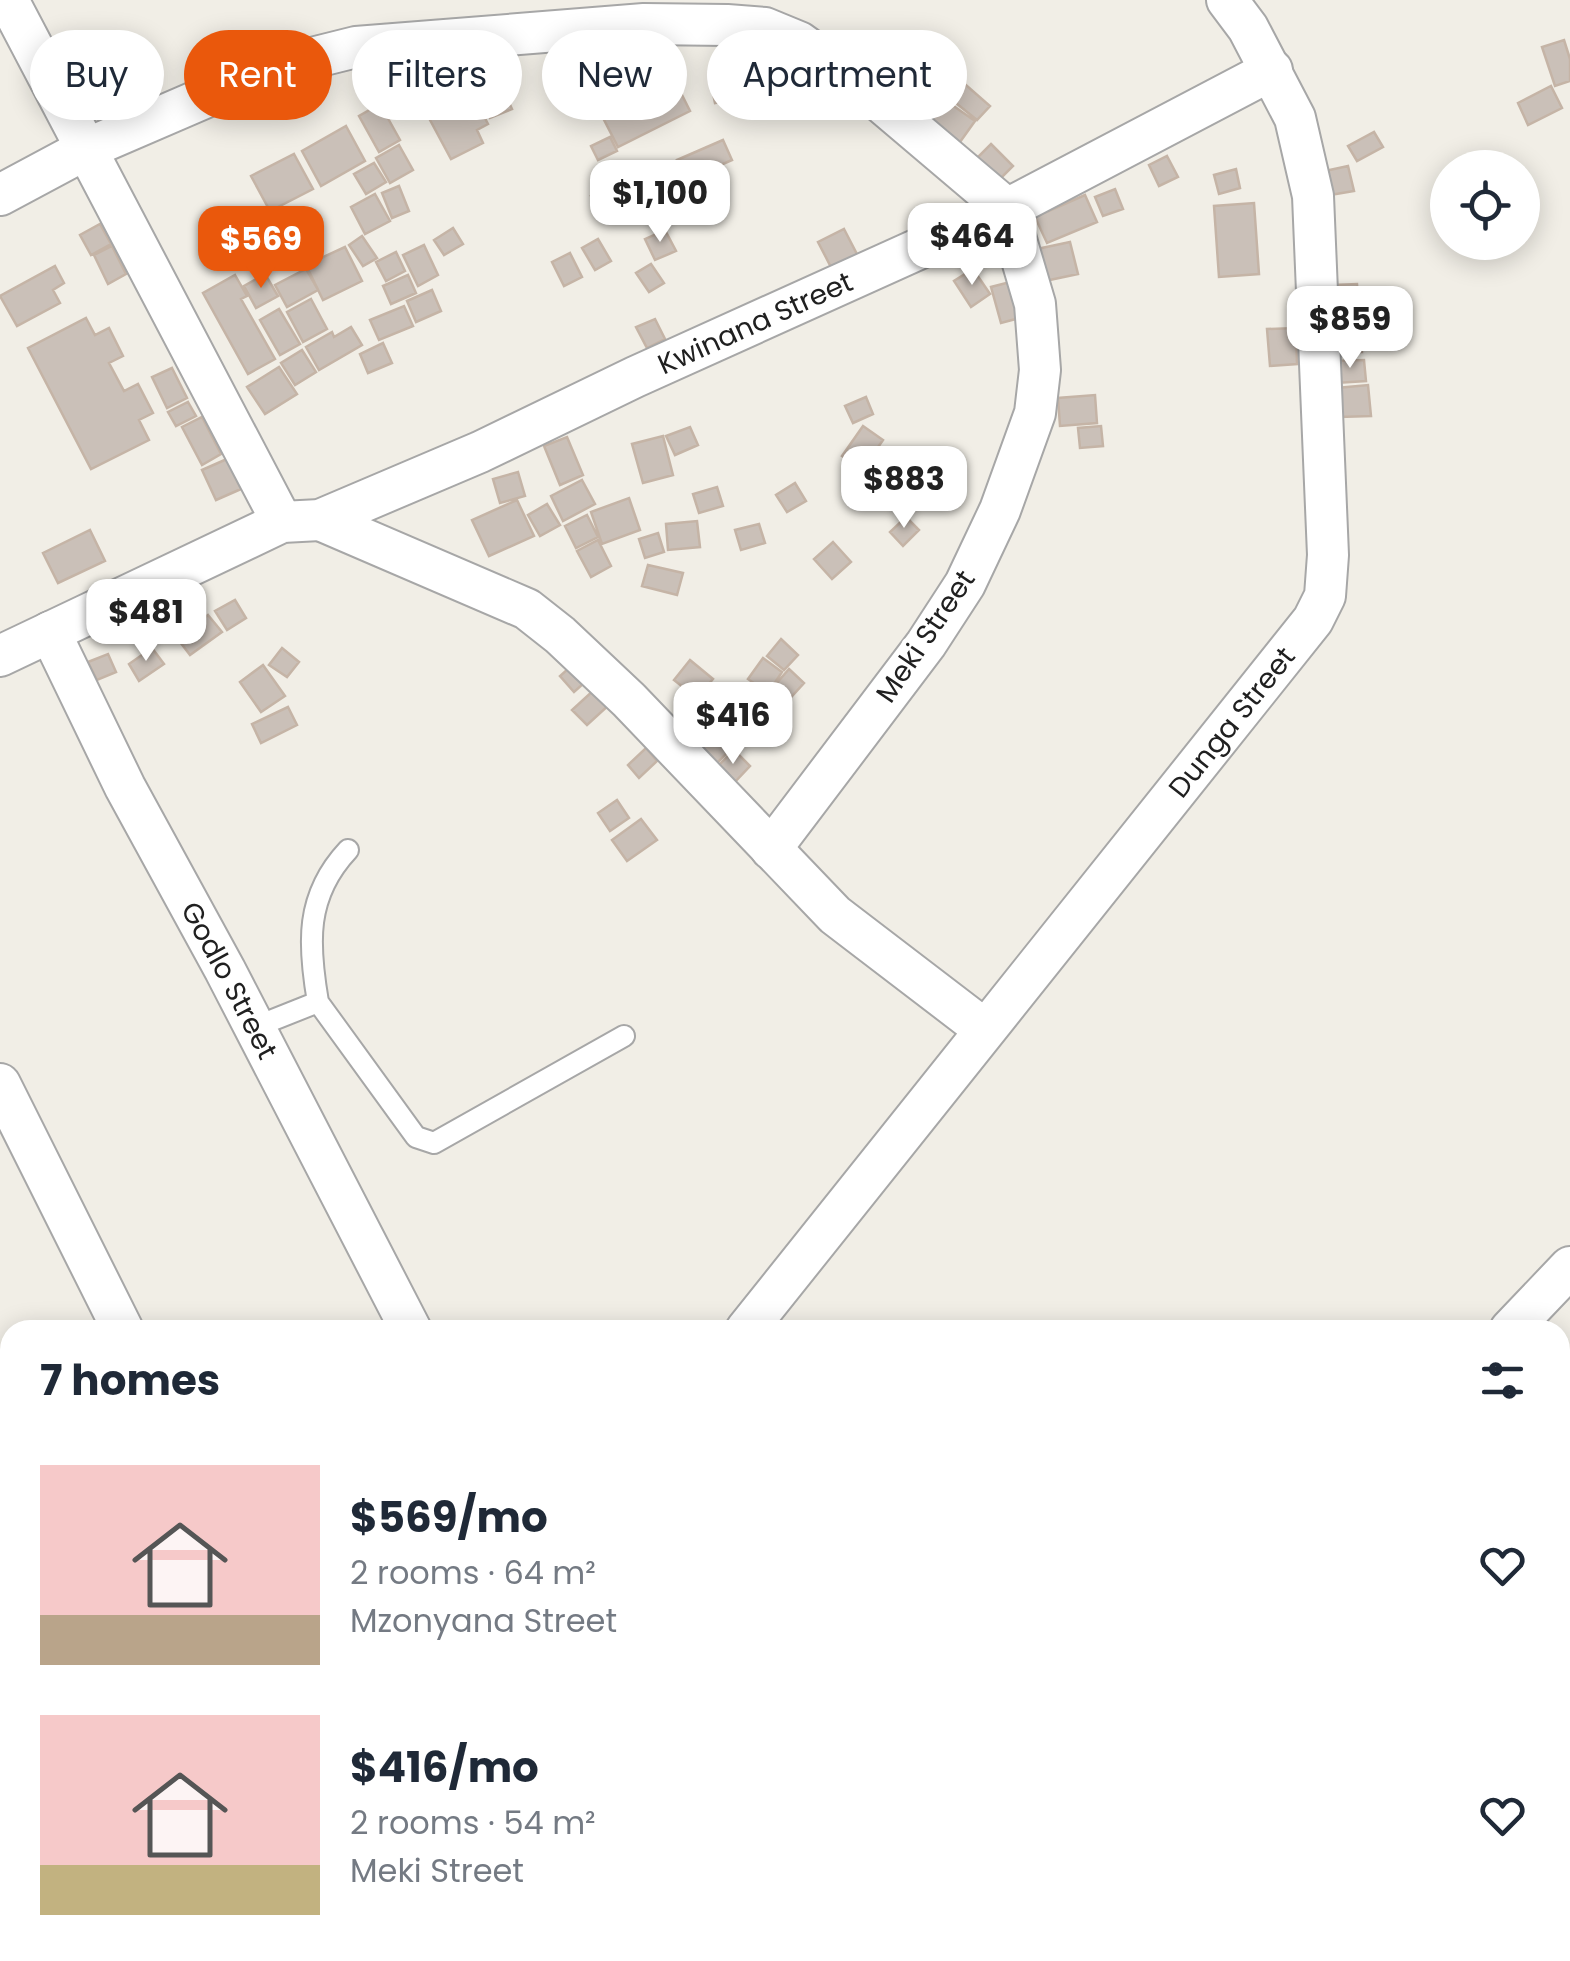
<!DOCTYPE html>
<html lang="en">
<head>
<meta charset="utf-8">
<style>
	:root { --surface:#fff; --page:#f2f2f3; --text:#1f2937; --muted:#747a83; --accent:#ea580c }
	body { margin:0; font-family:Poppins,sans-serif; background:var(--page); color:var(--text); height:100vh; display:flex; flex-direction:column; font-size:38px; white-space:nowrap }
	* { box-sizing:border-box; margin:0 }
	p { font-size:32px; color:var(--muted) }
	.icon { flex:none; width:55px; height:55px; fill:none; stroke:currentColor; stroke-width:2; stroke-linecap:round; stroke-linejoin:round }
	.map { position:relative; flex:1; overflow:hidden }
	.sheet { position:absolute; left:0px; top:1320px; width:1570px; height:642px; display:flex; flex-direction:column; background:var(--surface); border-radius:30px 30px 0 0; box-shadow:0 5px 25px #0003 }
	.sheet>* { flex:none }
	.banner { position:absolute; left:30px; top:30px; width:1000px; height:90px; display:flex; gap:20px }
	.fabs { position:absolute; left:1430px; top:150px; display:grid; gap:20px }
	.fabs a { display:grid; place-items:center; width:110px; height:110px; border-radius:50%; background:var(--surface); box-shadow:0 5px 25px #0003; font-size:50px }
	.price { position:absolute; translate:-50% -85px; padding:0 22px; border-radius:20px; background:#fff; color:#222; font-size:32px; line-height:65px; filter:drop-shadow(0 2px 5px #0008) }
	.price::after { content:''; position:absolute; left:50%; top:60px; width:30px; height:22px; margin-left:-15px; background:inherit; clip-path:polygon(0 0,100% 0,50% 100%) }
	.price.current { background:var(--accent); color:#fff }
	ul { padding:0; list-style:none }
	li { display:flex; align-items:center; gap:30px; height:250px; padding:0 40px }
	li span { display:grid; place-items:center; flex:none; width:280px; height:200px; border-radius:0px; color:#555 }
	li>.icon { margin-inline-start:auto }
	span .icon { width:120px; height:120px; fill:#fffc; stroke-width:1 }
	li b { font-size:42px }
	h2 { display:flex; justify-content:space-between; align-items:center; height:120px; padding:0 40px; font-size:42px }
	.pill { padding:0 35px; border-radius:45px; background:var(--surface); box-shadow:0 5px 25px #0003; font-size:35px; line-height:90px }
	.pill.current { background:var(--accent); color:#fff }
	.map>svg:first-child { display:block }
</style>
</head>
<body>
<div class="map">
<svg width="1570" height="1961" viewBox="0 0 1570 1961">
	<rect width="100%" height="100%" fill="#f1eee6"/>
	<!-- building -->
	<path fill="#cac0b8" stroke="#c5b4a6" stroke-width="2.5" d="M1564,40L1570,59V81L1555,86L1542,47Z
		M749,66L755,96L715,103L709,74Z
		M495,71L512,109L490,118L473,81Z
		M672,75L690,111L618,147L600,112Z
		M959,79L990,106L977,120L946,95Z
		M466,82L488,124L477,130L483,143L451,159L422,105Z
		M1551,86L1562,108L1528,125L1518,103Z
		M945,100L975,121L960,142L930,120Z
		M380,104L400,140L379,152L359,116Z
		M346,126L365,161L321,186L302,151Z
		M1374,132L1383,147L1357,161L1348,146Z
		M610,137L617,151L598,160L591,146Z
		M723,140L732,160L686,180L677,160Z
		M991,144L1013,166L991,188L969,166Z
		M399,145L413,170L390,183L376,158Z
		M294,154L313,189L270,211L251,176Z
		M1167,156L1178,177L1159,186L1149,165Z
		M658,162L667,182L644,192L635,172Z
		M374,163L386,182L366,194L354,174Z
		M1348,166L1354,191L1330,195L1325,171Z
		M1236,169L1240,188L1219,194L1214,175Z
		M610,185L622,205L604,216L591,196Z
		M399,186L409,211L392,218L382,193Z
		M686,187L696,207L675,217L665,197Z
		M714,187L726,209L706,219L695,196Z
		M1115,189L1123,209L1103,216L1095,197Z
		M375,194L390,221L365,234L351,207Z
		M1085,195L1097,222L1047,243L1035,217Z
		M660,196L672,217L657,225L645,205Z
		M1254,203L1259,274L1219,277L1214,206Z
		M100,224L111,244L91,255L80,235Z
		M453,228L463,244L444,255L434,240Z
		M844,229L859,258L833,271L818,242Z
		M665,230L676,251L655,260L645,239Z
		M362,236L377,258L363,266L349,245Z
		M598,239L611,261L595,270L582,248Z
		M1070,242L1078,274L1045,281L1037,249Z
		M424,245L438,275L418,286L403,255Z
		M112,246L126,274L108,284L94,255Z
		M345,247L362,281L323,300L306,265Z
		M396,252L405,271L386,281L376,262Z
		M570,253L582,277L564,286L552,262Z
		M651,264L664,283L649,292L636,273Z
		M55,266L64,283L53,290L60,303L17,326L0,296Z
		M306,269L318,290L287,307L275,285Z
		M973,269L990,294L971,307L954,281Z
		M265,274L278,296L256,308L244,286Z
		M235,275L247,296L241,299L275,359L248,374L203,293Z
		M408,275L416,293L391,304L383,286Z
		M1014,281L1023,317L1001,323L991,287Z
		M1357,284L1359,319L1335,320L1333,285Z
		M432,290L441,311L416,322L407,301Z
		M311,299L327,329L303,342L287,312Z
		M404,306L413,326L379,340L370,320Z
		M279,309L300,344L280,355L260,320Z
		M86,318L95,335L109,328L123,356L109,363L124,391L138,384L153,413L139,420L149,440L91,469L28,348Z
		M655,319L665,339L647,348L636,327Z
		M1361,325L1362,352H1339L1338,326Z
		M351,327L362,345L319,370L306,347L332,332L334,337Z
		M1296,328L1297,364L1270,366L1267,329Z
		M383,343L392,363L368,373L360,354Z
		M302,350L316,372L295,385L281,363Z
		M1364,360L1366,381L1336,383L1335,361Z
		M279,367L297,394L265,414L247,387Z
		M172,368L187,398L167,408L152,377Z
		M1368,385L1371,416L1339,417L1337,388Z
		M1095,395L1097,423L1060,426L1058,398Z
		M866,397L873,414L853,423L845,406Z
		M188,402L196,416L176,426L168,412Z
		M202,417L221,454L202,465L182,427Z
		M863,426L883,440L862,470L842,456Z
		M1101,426L1103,446L1080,448L1078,428Z
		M690,427L698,445L675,455L666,436Z
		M663,436L673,475L643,483L632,444Z
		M567,437L583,475L560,485L544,446Z
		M227,459L241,489L216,500L202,470Z
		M518,472L525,496L500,503L493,479Z
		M582,480L595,504L563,521L551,496Z
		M795,483L806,501L787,512L776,495Z
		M717,487L723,506L699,513L693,494Z
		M629,498L640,530L602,544L591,512Z
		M517,500L534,536L489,556L472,520Z
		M547,504L560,525L540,536L528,515Z
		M587,515L598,537L576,548L565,526Z
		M906,517L919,530L903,546L890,532Z
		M697,521L700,547L668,550L666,524Z
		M759,524L765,543L741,550L735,530Z
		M90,530L105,561L58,583L43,553Z
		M658,533L664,552L645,558L639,539Z
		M598,540L611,566L591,577L577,551Z
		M833,542L851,562L832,579L814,559Z
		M648,565L683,573L677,595L642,586Z
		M235,600L246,618L227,630L215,611Z
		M208,615L222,632L190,655L177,638Z
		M781,639L798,655L784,670L767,656Z
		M152,648L164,664L139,681L129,664Z
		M282,648L299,662L287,677L269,665Z
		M108,654L116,672L97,680L88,662Z
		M763,658L782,672L768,693L748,679Z
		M578,660L592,676L574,692L560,676Z
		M690,660L713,679L697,698L674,680Z
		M263,665L285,696L261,712L240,682Z
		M789,669L804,683L783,706L768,693Z
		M595,689L610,704L587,725L572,710Z
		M288,707L297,725L261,743L252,724Z
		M720,725L738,742L715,765L697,748Z
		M646,748L657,761L639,778L628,765Z
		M734,750L750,766L733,784L716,768Z
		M617,800L629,818L610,831L598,813Z
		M641,819L657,840L627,861L612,840Z"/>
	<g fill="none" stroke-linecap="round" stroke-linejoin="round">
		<!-- lane casing -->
		<g stroke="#a7a7a7" stroke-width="24">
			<path id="lane" d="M318,1002C308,944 305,896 348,850
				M255,1027L318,1002L416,1137L434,1143L624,1036"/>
		</g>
		<!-- street casing -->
		<g stroke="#a7a7a7" stroke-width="44">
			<g id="street">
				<path d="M8,0L282,522"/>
				<path d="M0,195L86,149L276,67L356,47L644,24L727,25L765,28L799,42L869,92L1007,209L1035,304L1040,370L1035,413L1000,510L965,584L926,644L771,849"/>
				<path d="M320,520L527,609L560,635L629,700L835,915L984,1029"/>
				<path id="s1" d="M50,632L125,787L225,970L411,1330"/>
				<path id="s2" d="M0,656L282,522L320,520L480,452L635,377L1007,209L1272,70"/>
				<path d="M0,1084L123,1330"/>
				<path id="s3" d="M746,1330L1313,620L1325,596L1328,555L1313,196L1295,118L1248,28L1227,0"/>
				<path d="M1510,1330L1570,1267"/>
				<path d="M0,1564L10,1558"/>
			</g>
		</g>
		<!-- lane -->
		<use href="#lane" stroke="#fff" stroke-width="20"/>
		<!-- street -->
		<use href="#street" stroke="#fff" stroke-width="40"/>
	</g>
	<g text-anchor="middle" stroke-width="9" stroke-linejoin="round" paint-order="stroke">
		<!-- street labels -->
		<g font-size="28" fill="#202020" stroke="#fff">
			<text dy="10" stroke="none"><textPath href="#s2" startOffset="828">Kwinana Street</textPath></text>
			<text transform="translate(925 636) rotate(-56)" y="10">Meki Street</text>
			<text dy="10" stroke="none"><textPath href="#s3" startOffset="778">Dunga Street</textPath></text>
			<text dy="10" stroke="none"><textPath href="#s1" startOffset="392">Godlo Street</textPath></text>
		</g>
	</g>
</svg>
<div class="fabs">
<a><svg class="icon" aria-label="locate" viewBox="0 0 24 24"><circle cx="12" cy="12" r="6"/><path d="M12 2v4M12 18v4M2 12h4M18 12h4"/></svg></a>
</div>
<b class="price" style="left:660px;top:245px">$1,100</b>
<b class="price" style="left:972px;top:288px">$464</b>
<b class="price current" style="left:261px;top:291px">$569</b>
<b class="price" style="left:1350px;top:371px">$859</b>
<b class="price" style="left:904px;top:531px">$883</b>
<b class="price" style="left:146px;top:664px">$481</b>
<b class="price" style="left:733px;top:767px">$416</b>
<div class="banner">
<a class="pill">Buy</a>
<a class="pill current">Rent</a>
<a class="pill">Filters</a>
<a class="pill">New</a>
<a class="pill">Apartment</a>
</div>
<section class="sheet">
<h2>7 homes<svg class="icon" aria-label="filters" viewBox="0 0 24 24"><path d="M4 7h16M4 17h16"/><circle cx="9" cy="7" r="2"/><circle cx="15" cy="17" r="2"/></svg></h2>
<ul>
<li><span style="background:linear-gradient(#f6c9c9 75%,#b9a48a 0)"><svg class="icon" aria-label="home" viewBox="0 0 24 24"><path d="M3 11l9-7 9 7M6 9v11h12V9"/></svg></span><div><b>$569/mo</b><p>2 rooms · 64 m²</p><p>Mzonyana Street</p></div><svg class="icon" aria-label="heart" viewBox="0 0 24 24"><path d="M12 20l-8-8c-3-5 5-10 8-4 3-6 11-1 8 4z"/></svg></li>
<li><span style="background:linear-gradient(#f6c9c9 75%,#c2b280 0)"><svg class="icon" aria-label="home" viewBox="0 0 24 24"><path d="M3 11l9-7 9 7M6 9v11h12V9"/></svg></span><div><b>$416/mo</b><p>2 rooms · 54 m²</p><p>Meki Street</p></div><svg class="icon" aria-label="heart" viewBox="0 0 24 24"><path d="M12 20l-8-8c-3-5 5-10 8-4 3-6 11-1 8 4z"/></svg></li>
</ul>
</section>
</div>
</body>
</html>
